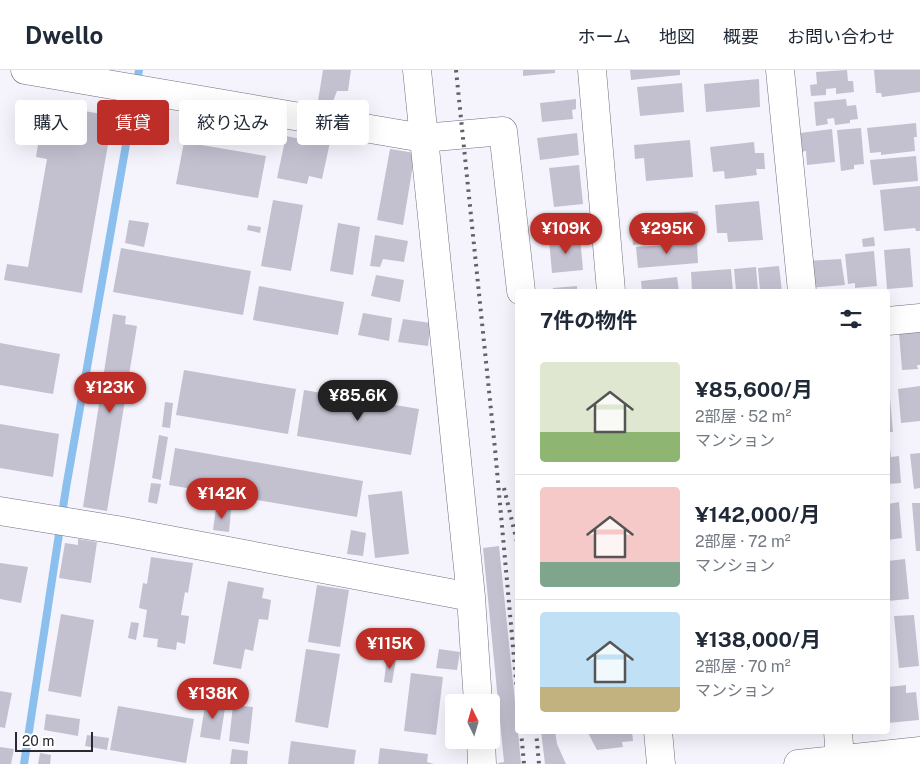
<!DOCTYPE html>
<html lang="ja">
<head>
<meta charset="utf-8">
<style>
	:root { --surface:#fff; --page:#f2f2f3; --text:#1f2937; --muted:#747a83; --line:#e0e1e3; --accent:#bd2e28 }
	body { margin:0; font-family:"Public Sans","Noto Sans JP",sans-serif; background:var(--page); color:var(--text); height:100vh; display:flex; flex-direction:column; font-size:19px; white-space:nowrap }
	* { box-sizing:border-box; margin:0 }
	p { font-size:16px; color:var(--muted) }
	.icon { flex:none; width:28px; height:28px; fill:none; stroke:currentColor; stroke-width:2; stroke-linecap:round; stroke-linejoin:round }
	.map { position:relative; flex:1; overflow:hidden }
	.details { position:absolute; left:515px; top:219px; width:375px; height:445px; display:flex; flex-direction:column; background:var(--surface); border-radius:5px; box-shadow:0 5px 20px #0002 }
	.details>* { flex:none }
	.banner { position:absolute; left:15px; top:30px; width:425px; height:45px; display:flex; gap:10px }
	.needle { width:32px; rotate:355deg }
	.controls { position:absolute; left:445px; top:624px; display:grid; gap:10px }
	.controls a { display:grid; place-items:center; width:55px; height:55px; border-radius:5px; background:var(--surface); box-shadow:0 5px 20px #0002; font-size:25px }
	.scale { position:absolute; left:15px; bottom:12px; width:78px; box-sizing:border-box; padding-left:5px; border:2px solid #29292f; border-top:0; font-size:14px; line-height:18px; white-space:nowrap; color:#29292f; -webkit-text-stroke:4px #fff; paint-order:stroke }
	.price { position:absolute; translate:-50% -42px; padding:0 11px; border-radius:18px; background:var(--accent); color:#fff; font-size:16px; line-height:32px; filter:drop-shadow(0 1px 2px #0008) }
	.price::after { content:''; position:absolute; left:50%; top:30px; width:15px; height:11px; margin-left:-8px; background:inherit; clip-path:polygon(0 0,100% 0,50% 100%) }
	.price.active { background:#222; color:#fff }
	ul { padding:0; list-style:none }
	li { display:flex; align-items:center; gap:15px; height:125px; padding:0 25px }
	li+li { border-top:1px solid var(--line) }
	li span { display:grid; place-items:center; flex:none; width:140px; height:100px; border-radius:5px; color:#555 }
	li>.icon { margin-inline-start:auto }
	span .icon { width:60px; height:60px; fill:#fffc; stroke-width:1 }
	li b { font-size:21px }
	h2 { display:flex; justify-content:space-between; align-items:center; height:60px; padding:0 25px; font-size:21px }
	.chip { padding:0 18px; border-radius:5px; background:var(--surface); box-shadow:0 5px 20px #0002; font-size:18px; line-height:45px }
	.chip.active { background:var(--accent); color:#fff }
	header { display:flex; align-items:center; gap:30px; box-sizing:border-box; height:70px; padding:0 25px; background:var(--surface); border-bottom:1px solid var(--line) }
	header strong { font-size:24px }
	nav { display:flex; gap:28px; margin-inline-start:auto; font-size:18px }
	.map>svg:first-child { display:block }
</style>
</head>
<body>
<header>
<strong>Dwello</strong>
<nav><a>ホーム</a><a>地図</a><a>概要</a><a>お問い合わせ</a></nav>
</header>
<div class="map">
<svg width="920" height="694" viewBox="0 0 920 694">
	<rect width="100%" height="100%" fill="#f5f4fd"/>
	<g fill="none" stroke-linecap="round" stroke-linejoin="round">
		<!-- stream -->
		<path stroke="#8bc0ee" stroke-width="8" d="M24,694L66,418L139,0"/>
	</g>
	<!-- building -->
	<path fill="#c3c1d0" d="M323,0H351L348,21H337L332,34L318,31Z
		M523,0H555V3L523,6Z
		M630,0H680V5L631,10Z
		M847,0L848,11H853L854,22L836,24V18L826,19V25L811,26L810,15L817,14L816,2Z
		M874,0H920V22L882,27L881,23H876Z
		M759,9L760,37L706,42L704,14Z
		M682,13L684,42L640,46L637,17Z
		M576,29V39L572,40L573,49L542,52L540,33Z
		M846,29L847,36L856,35L858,49L850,50V53L835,55L834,48L827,49L828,54L816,56L814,32Z
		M56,36L113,46L82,223L4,210L7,194L28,197L47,89L36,87L41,56L52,58Z
		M916,53L917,67H914L915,81L881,85V82L870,83L867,58Z
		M861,58L864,94L854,95V99L841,101L837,60Z
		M313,59L332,63L322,109L309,106L307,114L277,108L286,66L311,71Z
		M832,59L835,92L807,95L806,81L794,83L792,64Z
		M577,63L579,85L540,90L537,68Z
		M690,70L693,107L646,111L644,88L635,89L634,75Z
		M184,72L266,86L258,128L176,114Z
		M754,72L755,83H764L765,99H756L757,105L725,109L724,101L713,102L710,77Z
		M390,79L415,83L403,155L377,150Z
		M916,86L918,111L873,115L870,90Z
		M579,95L583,134L554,137L549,98Z
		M920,116V161H916L915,158L884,161L880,120Z
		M273,130L303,135L291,201L261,196Z
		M759,131L763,170L728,172L727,163H717L715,135Z
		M698,141L700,168L664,171L662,144Z
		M129,150L149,153L144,177L125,173Z
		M338,153L360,157L353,205L330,201Z
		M248,155L261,157L260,163L247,160Z
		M652,161L653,172L633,175L632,164Z
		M375,165L408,171L404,192L383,189L380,197L370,196Z
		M580,166L583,200L552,203L549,169Z
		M874,167L875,176L863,177L862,169Z
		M697,173L698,193L638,198L636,177Z
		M121,178L251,201L243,245L113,222Z
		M910,178L913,217L887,219L884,180Z
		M874,181L877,216L855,218V213L848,214L845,184Z
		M841,189L845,215L808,218L806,191Z
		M779,196L782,221H760L758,198Z
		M756,197L758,221H736L734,199Z
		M731,199L733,221H692L691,202Z
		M376,205L404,210L400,232L371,226Z
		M677,207L679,221H642L641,211Z
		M259,216L344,232L338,265L253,250Z
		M577,216V221H553V218Z
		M363,243L392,248L389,271L358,265Z
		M113,244L126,246L125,254L137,256L107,441L83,437Z
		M403,249L431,253L428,276L398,272Z
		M920,260V295H917L918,299L902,300L899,262Z
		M0,273L60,284L53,324L0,315Z
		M184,300L296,319L288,364L176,345Z
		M920,316V351L901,353L898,319Z
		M304,320L419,339L411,385L297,366Z
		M888,327H890L893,362H888Z
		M165,332L173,333L170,358L162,357Z
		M0,354L59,364L53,407L0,398Z
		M159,365L168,367L161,410L152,408Z
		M175,378L363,411L357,447L169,415Z
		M888,378H890L891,387L899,386L901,413L888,414Z
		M920,383V418L914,419L910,384Z
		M151,413L161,414L157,434L148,432Z
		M402,421L409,484L375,488L368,425Z
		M899,432L902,468L888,470V434Z
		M912,433H920V481H916Z
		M216,438L231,440L229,462L213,460Z
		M351,460L366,463L363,486L347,484Z
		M78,469L97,472L91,513L59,508L65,473L78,475Z
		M499,476L518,661L521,694H498V693L504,692L483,478Z
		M151,487L193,493L188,523L185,522L181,545L189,546L185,574L177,572L176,580L157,577L158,569L143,567L147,540L139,538L143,513L147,514Z
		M905,489L909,529L888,531V491Z
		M0,493L28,497L21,533L0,529Z
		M228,511L264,518L262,528L271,530L268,550L259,549L253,581L245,579L241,599L213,594Z
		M317,515L349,520L340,577L308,572Z
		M61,544L94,550L81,627L48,621Z
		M914,545L919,596L899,598L894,546Z
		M131,552L139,553L136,570L128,568Z
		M306,579L340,584L328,658L295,652Z
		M439,579L460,582L457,600L436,598Z
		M387,587L396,589L392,613L384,612Z
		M411,603L443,607L436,665L404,661Z
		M906,615V623L916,622L919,650L888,653V617Z
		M0,621L12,623L5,658L0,657Z
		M206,629L226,632L220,670L200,667Z
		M233,635L253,637L249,674L229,671Z
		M118,636L194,649L186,693L110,680Z
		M46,644L80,649L78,666L44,660Z
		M541,661H555L557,674L566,694H545Z
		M587,661H632L633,671L622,672L623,677L597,680Z
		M87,665L109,668L107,680L85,676Z
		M291,671L356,680L354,694H288Z
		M0,677L14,679L11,694H0Z
		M380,678L428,684L427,692L434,694H378Z
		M232,679L248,681L247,694H230Z
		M40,683L51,685L50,694H38Z"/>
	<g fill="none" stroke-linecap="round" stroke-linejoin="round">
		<!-- minor casing -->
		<g stroke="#716f7d" stroke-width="29">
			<path id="minor" d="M25,0L423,68L503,61L521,221
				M417,0L471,527L478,632
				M592,0L611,221
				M780,0L802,221
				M888,251L920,248
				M0,441L117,460L471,527
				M658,661L661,694
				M838,661L840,690
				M481,670L482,694
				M798,694L920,681"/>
		</g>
		<!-- minor -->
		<use href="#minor" stroke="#fff" stroke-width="28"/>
		<!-- rail -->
		<path stroke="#626168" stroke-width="4" stroke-dasharray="2.5 5" stroke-linecap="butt" d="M456,0L495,379L518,632
			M504,418L518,476
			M521,661L524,694
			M536,661L539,694"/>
	</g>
</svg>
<div class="controls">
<a><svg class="needle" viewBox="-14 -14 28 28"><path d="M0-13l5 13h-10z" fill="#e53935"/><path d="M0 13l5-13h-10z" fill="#747a83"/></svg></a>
</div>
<div class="scale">20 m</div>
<b class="price" style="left:566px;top:185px">¥109K</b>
<b class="price" style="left:667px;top:185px">¥295K</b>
<b class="price" style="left:110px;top:344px">¥123K</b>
<b class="price active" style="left:358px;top:352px">¥85.6K</b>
<b class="price" style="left:222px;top:450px">¥142K</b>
<b class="price" style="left:390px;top:600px">¥115K</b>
<b class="price" style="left:213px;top:650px">¥138K</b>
<div class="banner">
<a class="chip">購入</a>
<a class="chip active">賃貸</a>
<a class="chip">絞り込み</a>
<a class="chip">新着</a>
</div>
<section class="details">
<h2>7件の物件<svg class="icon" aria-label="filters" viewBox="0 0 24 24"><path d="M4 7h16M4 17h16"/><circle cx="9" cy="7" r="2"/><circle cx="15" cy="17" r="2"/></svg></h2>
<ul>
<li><span style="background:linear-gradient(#dfe7d0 70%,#8fb573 0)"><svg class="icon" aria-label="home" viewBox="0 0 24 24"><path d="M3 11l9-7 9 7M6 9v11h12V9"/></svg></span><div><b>¥85,600/月</b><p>2部屋 · 52 m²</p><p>マンション</p></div></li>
<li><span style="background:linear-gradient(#f6c9c9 75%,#7fa58c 0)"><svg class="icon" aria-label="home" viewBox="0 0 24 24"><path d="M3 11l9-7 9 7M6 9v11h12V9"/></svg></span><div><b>¥142,000/月</b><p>2部屋 · 72 m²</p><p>マンション</p></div></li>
<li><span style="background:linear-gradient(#bfe0f5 75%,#c2b280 0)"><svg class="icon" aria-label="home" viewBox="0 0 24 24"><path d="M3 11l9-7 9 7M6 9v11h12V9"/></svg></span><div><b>¥138,000/月</b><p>2部屋 · 70 m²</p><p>マンション</p></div></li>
</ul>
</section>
</div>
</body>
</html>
